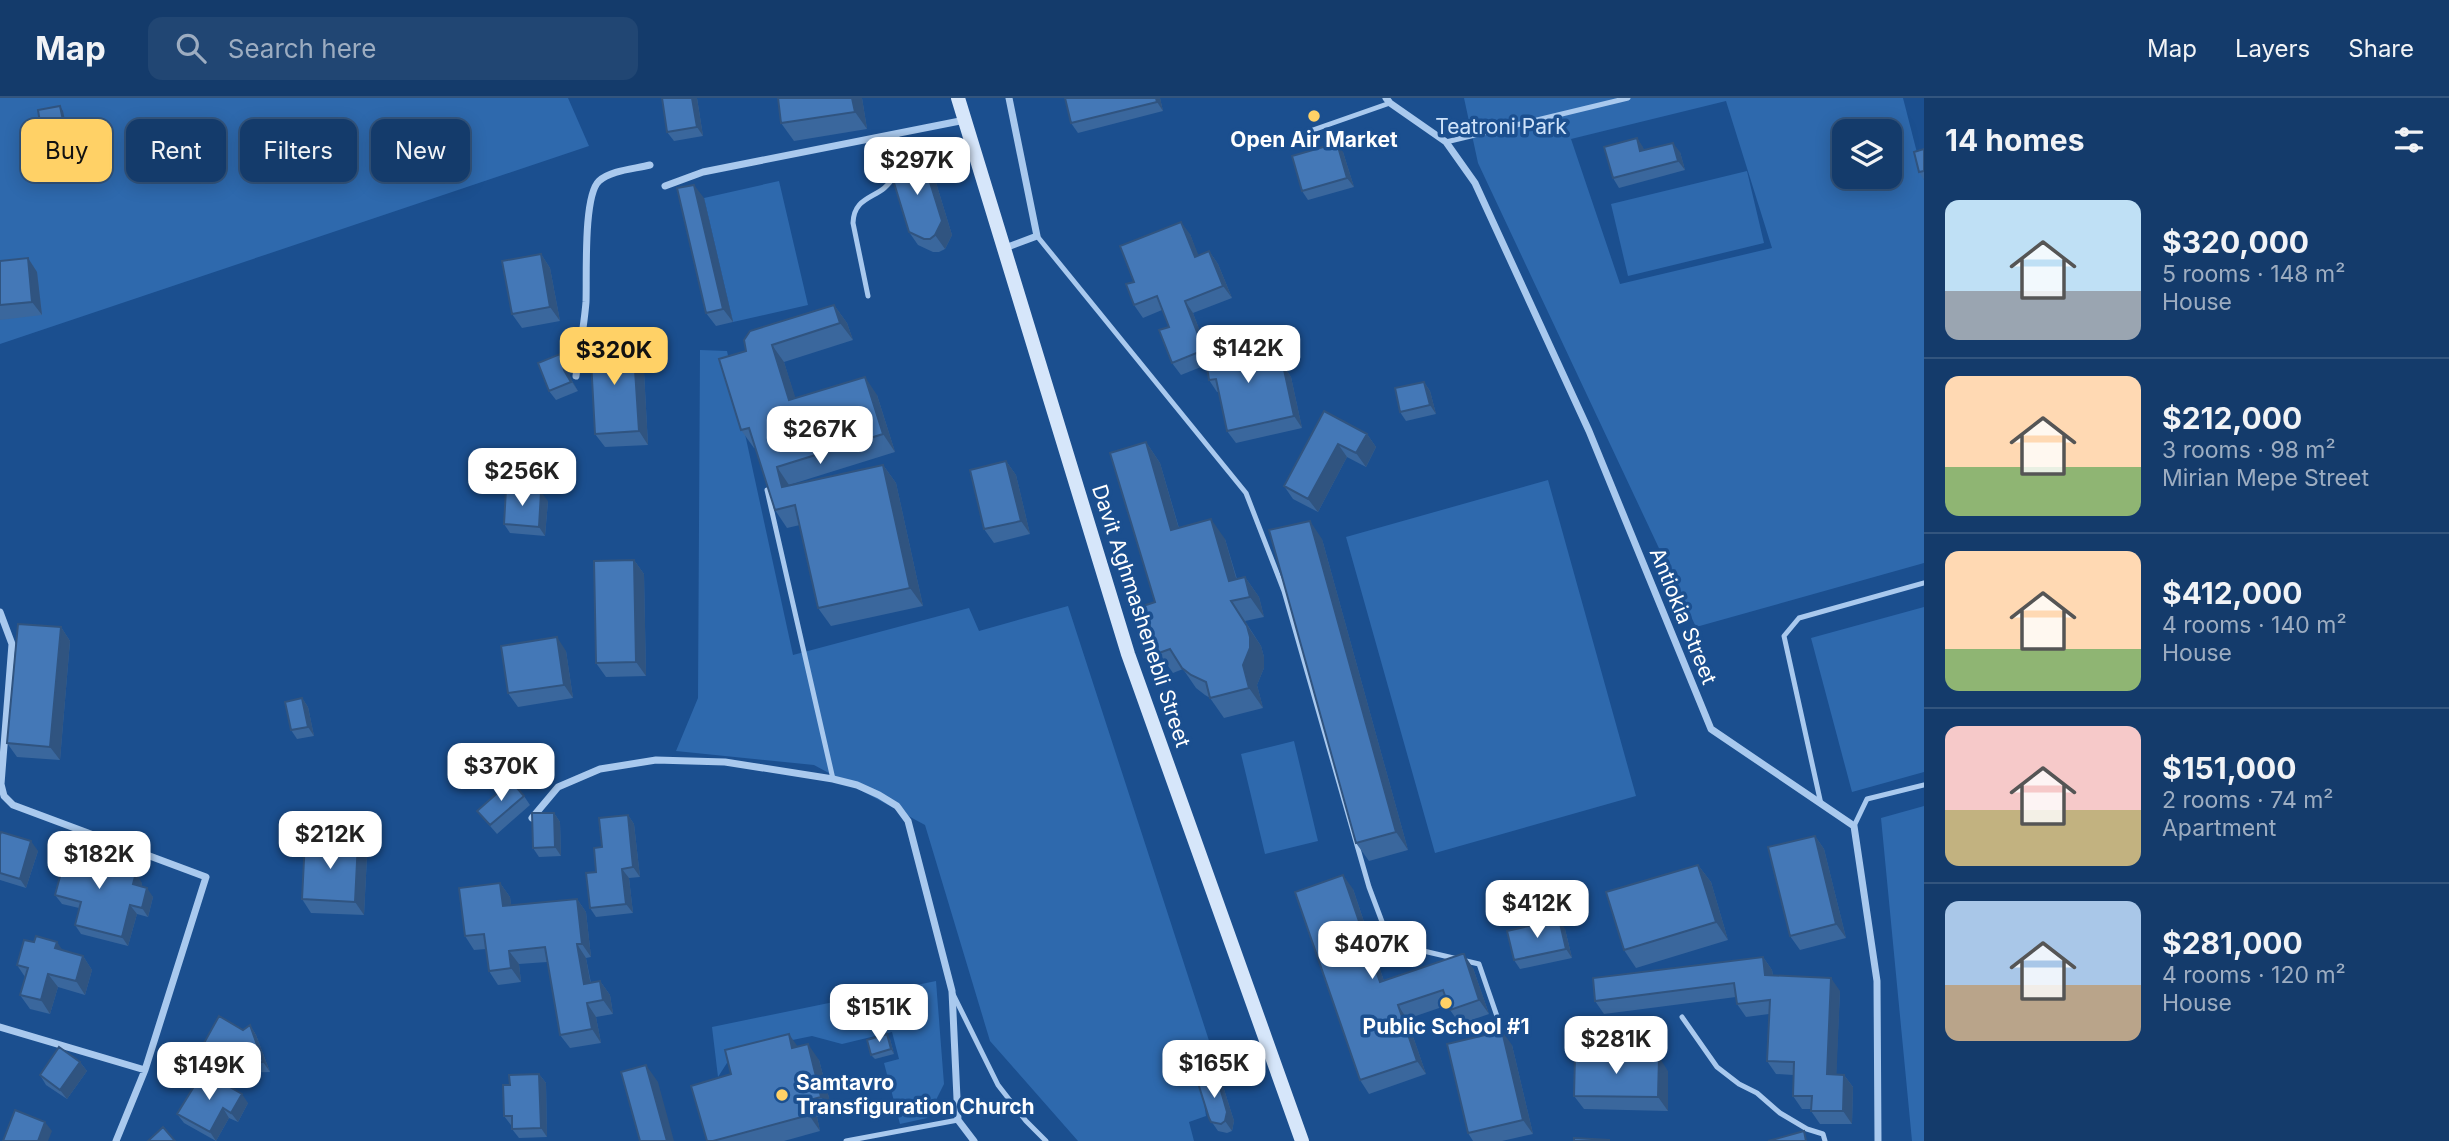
<!DOCTYPE html>
<html lang="en">
<head>
<meta charset="utf-8">
<style>
	:root { --surface:#143b6b; --page:#214673; --text:#f1f3f6; --muted:#9dadc1; --line:#33557e; --accent:#ffd166 }
	body { margin:0; font-family:Inter,sans-serif; background:var(--page); color:var(--text); height:100vh; display:flex; flex-direction:column; font-size:26px; white-space:nowrap }
	* { box-sizing:border-box; margin:0 }
	p { font-size:23px; color:var(--muted) }
	.icon { flex:none; width:38px; height:38px; fill:none; stroke:currentColor; stroke-width:2; stroke-linecap:round; stroke-linejoin:round }
	.map { position:relative; flex:1; overflow:hidden }
	.side { display:flex; flex-direction:column; background:var(--surface); width:525px }
	.side>* { flex:none }
	.hud { position:absolute; left:21px; top:21px; width:665px; height:63px; display:flex; gap:14px }
	.buttons { position:absolute; left:1832px; top:21px; display:grid; gap:14px }
	.buttons a { display:grid; place-items:center; width:70px; height:70px; border-radius:14px; background:var(--surface); box-shadow:0 4px 18px #0003,0 0 0 2px var(--line); font-size:35px }
	.price { position:absolute; translate:-50% -60px; padding:0 16px; border-radius:14px; background:#fff; color:#222; font-size:23px; line-height:46px; filter:drop-shadow(0 2px 4px #0008) }
	.price::after { content:''; position:absolute; left:50%; top:42px; width:21px; height:16px; margin-left:-10px; background:inherit; clip-path:polygon(0 0,100% 0,50% 100%) }
	.price.current { background:var(--accent); color:#111 }
	ul { padding:0; list-style:none }
	li { display:flex; align-items:center; gap:21px; height:175px; padding:0 21px }
	li+li { border-top:2px solid var(--line) }
	li span { display:grid; place-items:center; flex:none; width:196px; height:140px; border-radius:14px; color:#555 }
	li>.icon { margin-inline-start:auto }
	span .icon { width:84px; height:84px; fill:#fffc; stroke-width:1 }
	li b { font-size:30px }
	h2 { display:flex; justify-content:space-between; align-items:center; height:84px; padding:0 21px; font-size:30px }
	.tag { padding:0 24px; border-radius:14px; background:var(--surface); box-shadow:0 4px 18px #0003,0 0 0 2px var(--line); font-size:24px; line-height:63px }
	.tag.current { background:var(--accent); color:#111 }
	header { display:flex; align-items:center; gap:42px; box-sizing:border-box; height:98px; padding:0 35px; background:var(--surface); border-bottom:2px solid var(--line) }
	header strong { font-size:33px }
	nav { display:flex; gap:38px; margin-inline-start:auto; font-size:24px }
	.search { width:490px; height:63px; background:var(--page); display:flex; align-items:center; gap:18px; box-sizing:border-box; padding:0 24px; border-radius:14px; color:var(--muted); font-size:26px }
	main { display:flex; flex:1; min-height:0 }
	.map>svg:first-child { display:block }
</style>
</head>
<body>
<header>
<strong>Map</strong>
<div class="search"><svg class="icon" aria-label="search" viewBox="0 0 24 24"><circle cx="10" cy="10" r="6"/><path d="M15 15l6 6"/></svg>Search here</div>
<nav><a>Map</a><a>Layers</a><a>Share</a></nav>
</header>
<main>
<div class="map">
<svg width="1924" height="1043" viewBox="0 0 1924 1043">
	<rect width="100%" height="100%" fill="#1b4f8f"/>
	<!-- green -->
	<path fill="#2e69ad" fill-rule="evenodd" d="M0,0H568L589,48L0,246Z
		M1464,0H1903L1924,82V465L1696,529L1478,65ZM1726,3L1772,150L1620,186L1571,41ZM1844,33H1890V79H1844Z
		M1747,73L1764,145L1628,178L1611,106Z
		M779,83L808,207L733,224L704,100Z
		M700,252L727,253L793,557L969,510L979,533L1068,508L1213,955L1199,971L1206,1018L1189,1024L1194,1043H1078L990,943L925,727L814,667L676,653L698,600Z
		M1548,382L1636,698L1435,755L1346,439Z
		M1924,509V674L1852,694L1811,540Z
		M1294,643L1318,743L1265,756L1241,656Z
		M1924,708V1043H1912L1881,720Z
		M936,883L944,986L927,1020L900,1026L884,965L899,961L892,934L842,946L812,938L734,954L718,979L712,929Z"/>
	<g fill="none" stroke-linecap="round" stroke-linejoin="round">
		<!-- lane -->
		<path stroke="#a9c9ee" stroke-width="5" d="M1310,33L1390,5
			M1446,44L1628,0
			M896,69L897,37
			M1037,138L1246,395L1284,493L1369,789L1384,829L1415,851L1479,866L1499,924
			M868,198L853,125C854,95 882,102 894,78
			M767,392L833,681
			M1821,706L1784,538L1799,520L1924,485
			M1854,728L1867,701L1924,687
			M953,896L998,987L1026,1023L1046,1043
			M1682,919L1717,969L1739,986L1757,995L1780,1015L1807,1031L1823,1036L1825,1043
			M846,1043L958,1022"/>
		<!-- street -->
		<path stroke="#a9c9ee" stroke-width="7" d="M1386,0L1390,5L1446,44L1475,85L1589,333L1711,631L1854,728L1877,883L1878,1043
			M665,88L703,74L965,22
			M1005,150L1037,138L1009,0
			M576,278C579,254 584,229 586,204C587,179 583,98 599,83C611,72 635,71 650,67
			M0,514L12,546L1,686L4,698L13,707L206,779L145,972L116,1043
			M532,720L558,689L600,671L656,662L725,664L833,681L857,687L879,697L897,708L908,723L952,893L958,1022L974,1043
			M0,929L145,972"/>
		<!-- secondary -->
		<path stroke="#d6e6fa" stroke-width="14" d="M958,0L1128,556L1302,1043"/>
	</g>
	<!-- wall -->
	<path fill="#3a679d" d="M697,0L703,38L674,43L667,34Z
		M862,0L867,31L794,43L781,25Z
		M1065,0H1160L1163,13L1078,35L1071,25Z
		M63,13L67,32L44,36L41,31Z
		M1637,40L1644,52L1680,54L1685,72L1619,90L1613,80Z
		M1924,51V82L1919,74Z
		M1343,54L1354,89L1308,102L1302,93Z
		M924,65L934,78L952,137L945,151L939,154H933L918,147L909,134Z
		M704,100L733,224L716,228L706,215Z
		M1190,136L1198,158L1209,153L1218,166L1232,200L1193,215L1207,252L1258,239L1267,251L1270,269L1283,267L1291,279L1302,330L1236,345L1227,333L1219,294H1217L1209,282L1206,267L1181,277L1172,265L1169,229L1162,212L1143,220L1134,207V184Z
		M541,156L550,170L560,223L522,230L512,216Z
		M28,160L37,174L42,217L0,222V163Z
		M834,207L847,225L853,242L784,264L795,300L877,297L895,354L789,387V388L883,367L896,385L923,508L831,528L818,510L800,427L787,430L775,412L755,350H754L741,332L746,253Z
		M633,241L643,255L648,347L605,349L595,336Z
		M566,265L571,281L578,293L556,302L549,293Z
		M1424,284L1430,293L1436,316L1406,323L1400,314Z
		M1324,313L1367,336L1376,349L1366,369L1347,359L1318,414L1293,401L1284,388Z
		M1146,344L1160,365L1179,430L1225,441L1237,481L1245,479L1259,499L1264,519L1245,523L1261,548L1264,559V570L1257,587L1263,610L1224,620L1210,600L1205,597L1196,590L1183,571L1173,575L1159,555L1155,504Z
		M1006,363L1016,377L1030,436L994,445L984,431Z
		M548,403L545,438L510,435L504,426Z
		M1322,441L1408,752L1369,763L1356,745Z
		M634,462L644,476L646,578L606,579L596,565Z
		M61,529L70,543L60,662L17,659L7,645Z
		M566,553L573,600L518,609L508,595Z
		M302,600L308,609L314,638L297,641L291,632Z
		M524,698L530,707L497,736L477,713Z
		M554,715L560,724L561,758L539,759L533,750Z
		M628,717L634,726L640,779L629,780L633,815L596,819L590,810L596,774L602,749Z
		M0,737L38,753L26,790L0,782Z
		M1815,738L1824,751L1846,840L1800,852L1790,838Z
		M358,744L367,758L364,817L311,815L302,801Z
		M97,753L104,762L102,767L142,785L141,789L153,799L148,819L137,816L128,848L81,836L75,827L79,810L62,806L55,797Z
		M1698,767L1711,784L1728,842L1636,870L1624,852Z
		M500,785L510,799L511,807L577,801L586,814L591,859L586,860L591,885L600,883L610,897L613,916L596,919L601,945L570,950L560,937L547,864L519,866L521,884L498,887L489,873L486,851L474,852L465,838Z
		M1353,791L1384,883L1473,870L1489,916L1460,926L1450,912L1448,907L1407,921L1426,976L1369,996L1360,982Z
		M1565,831L1572,860L1520,871L1514,862Z
		M63,853L83,858L92,872L85,897L58,889L50,916L30,911L20,897L25,879L17,867Z
		M1763,859L1772,872L1773,878L1840,893L1836,976L1844,977L1853,989L1852,1026H1820L1811,1013V1011H1802L1793,998V977L1776,976L1767,963L1769,916L1746,919L1737,906L1736,899L1604,916L1595,903Z
		M250,927L256,937L270,974L217,976L210,967L216,957L210,955L204,945L243,932Z
		M890,941L894,956L875,961L871,957Z
		M1512,947L1533,1036L1502,1043H1473L1468,1035Z
		M798,949L819,962L833,1015L817,1019L820,1033L784,1043H707L731,976Z
		M80,964L87,973L67,1001L46,987L40,977Z
		M1668,973V1013L1584,1011L1574,998Z
		M539,976L546,985L547,1039L519,1040L512,1031V1027H511L504,1018L510,987Z
		M1217,979L1223,988L1234,1023L1232,1033L1227,1035L1218,1033L1209,1020Z
		M248,1005L238,1024L229,1020L216,1043L184,1025L177,1016Z"/>
	<!-- shaded-wall -->
	<path fill="#305480" d="M692,0H697L703,38L697,29Z
		M852,0H862L867,31L855,14Z
		M1156,0H1160L1163,13L1157,4Z
		M60,8L63,13L67,32L64,27Z
		M1637,40L1643,49L1647,63L1640,53Z
		M1337,45L1343,54L1354,89L1347,80Z
		M1673,45L1680,54L1685,72L1678,63Z
		M924,65L934,78L952,137L945,151L935,137Z
		M694,87L704,100L733,224L723,211Z
		M1181,124L1190,136L1204,171L1195,159Z
		M1209,153L1218,166L1232,200L1223,188Z
		M541,156L550,170L560,223L550,209Z
		M28,160L37,174L42,217L32,204Z
		M1185,203L1193,215L1212,265L1204,252Z
		M834,207L847,225L853,242L840,225Z
		M1258,239L1267,251L1273,283L1265,270Z
		M633,241L643,255L648,347L639,333Z
		M772,247L784,264L802,320L789,302Z
		M560,256L566,265L571,281L578,293L564,272Z
		M1283,267L1291,279L1302,330L1294,318Z
		M865,279L877,297L895,354L883,336Z
		M1424,284L1430,293L1436,316L1430,307Z
		M1367,336L1376,349L1366,369L1356,355Z
		M1146,344L1160,365L1185,452L1171,432Z
		M1338,346L1347,359L1318,414L1308,401Z
		M1006,363L1016,377L1030,436L1021,423Z
		M883,367L896,385L923,508L910,490Z
		M777,369L789,387L794,407L782,389Z
		M541,394L548,403L545,438L539,429Z
		M1211,421L1225,441L1242,501L1229,483Z
		M1310,423L1322,441L1408,752L1396,734Z
		M634,462L644,476L646,578L636,564Z
		M1245,479L1259,499L1264,519L1250,499Z
		M1231,503L1261,548L1264,559V570L1257,587L1263,610L1249,590L1243,567Z
		M61,529L70,543L60,662L50,649Z
		M557,539L566,553L573,600L564,587Z
		M302,600L308,609L314,638L308,629Z
		M554,715L560,724L561,758L555,749Z
		M628,717L634,726L640,779L633,769Z
		M1815,738L1824,751L1846,840L1836,826Z
		M31,743L38,753L26,790L20,781Z
		M358,744L367,758L364,817L355,804Z
		M97,753L104,762L100,774L94,765Z
		M1698,767L1711,784L1728,842L1716,824Z
		M622,771L629,780L633,815L626,806Z
		M136,775L142,785L140,796L133,786Z
		M1343,777L1353,791L1389,898L1380,884Z
		M500,785L510,799L513,821L503,808Z
		M147,790L153,799L148,819L142,810Z
		M577,801L586,814L591,859L582,846Z
		M130,807L137,816L128,848L122,839Z
		M1559,821L1565,831L1572,860L1566,851Z
		M57,844L66,857L55,850Z
		M577,846L586,860L593,899L584,886Z
		M509,853L519,866L521,884L511,870Z
		M1464,856L1473,870L1489,916L1479,902Z
		M83,858L92,872L85,897L76,883Z
		M1763,859L1772,872L1775,890L1765,877Z
		M48,876L58,889L50,916L41,902Z
		M1831,880L1840,893L1836,989L1827,976Z
		M600,883L610,897L613,916L603,902Z
		M587,905L596,919L601,945L592,931Z
		M1398,907L1407,921L1426,976L1417,963Z
		M250,927L256,937L270,974L263,964Z
		M1502,933L1512,947L1533,1036L1523,1022Z
		M789,936L800,952L792,950Z
		M887,936L890,941L894,956L891,951Z
		M808,946L819,962L833,1015L821,999Z
		M1659,959L1668,973V1013L1658,999Z
		M80,964L87,973L67,1001L60,992Z
		M646,967L658,984L674,1043H667Z
		M539,976L546,985L547,1039L541,1030Z
		M1844,977L1853,989L1852,1026L1843,1013Z
		M1217,979L1223,988L1234,1023L1232,1033L1225,1023Z
		M242,996L248,1005L238,1024L231,1015Z
		M806,1003L817,1019L820,1033L809,1017Z
		M223,1010L229,1020L216,1043L210,1034Z
		M45,1024L52,1033L48,1043H38Z"/>
	<!-- building -->
	<path fill="#4478b7" stroke="#305480" stroke-width="2" d="M662,0H692L697,29L667,34Z
		M778,0H852L855,14L781,25Z
		M1065,0H1156L1157,4L1071,25Z
		M60,8L64,27L41,31L38,12Z
		M1637,40L1640,53L1673,45L1678,63L1613,80L1604,49Z
		M1337,45L1347,80L1302,93L1292,58Z
		M1924,51V73L1919,74L1914,54Z
		M910,57L924,65L942,123L935,137L930,141H924L909,134L891,75L898,61Z
		M694,87L723,211L706,215L677,90Z
		M1181,124L1195,159L1209,153L1223,188L1185,203L1204,252L1172,265L1159,232L1169,229L1157,198L1134,207L1126,186L1134,184L1120,148Z
		M541,156L550,209L512,216L502,163Z
		M28,160L32,204L0,207V163Z
		M834,207L840,225L772,247L789,302L865,279L883,336L777,369L782,389L883,367L910,490L818,510L795,407L775,412L749,330L741,332L719,261L746,253L744,242L750,233Z
		M1258,239L1265,270L1283,267L1294,318L1227,333L1216,281L1209,282L1204,252Z
		M633,241L639,333L595,336L590,244Z
		M560,256L564,272L571,284L549,293L538,265Z
		M1424,284L1430,307L1400,314L1395,290Z
		M1324,313L1367,336L1356,355L1338,346L1308,401L1284,388Z
		M1146,344L1171,432L1211,421L1229,483L1245,479L1250,499L1231,503L1247,528L1250,539V550L1243,567L1249,590L1210,600L1206,584L1191,577L1182,570L1170,551L1159,555L1143,508L1155,504L1110,355Z
		M1006,363L1021,423L984,431L970,372Z
		M506,391L541,394L539,429L504,426Z
		M1310,423L1396,734L1356,745L1269,432Z
		M634,462L636,564L596,565L594,463Z
		M18,526L61,529L50,649L7,645Z
		M557,539L564,587L508,595L501,548Z
		M302,600L308,629L291,632L285,604Z
		M511,683L524,698L490,727L477,713Z
		M532,715H554L555,749L533,750Z
		M628,717L633,769L622,771L626,806L590,810L586,775L596,774L594,750L602,749L599,720Z
		M1,734L31,743L20,781L0,775V737Z
		M1815,738L1836,826L1790,838L1768,749Z
		M305,742L358,744L355,804L302,801Z
		M69,745L97,753L94,765L136,775L133,786L147,790L142,810L130,807L122,839L75,827L81,804L55,797Z
		M1698,767L1716,824L1624,852L1606,794Z
		M1343,777L1380,884L1462,856H1464L1479,902L1450,912L1443,892L1398,907L1417,963L1360,982L1295,794Z
		M500,785L503,808L577,801L582,846H577L584,886L600,883L603,902L587,905L592,931L560,937L545,849L509,853L511,870L489,873L484,836L465,838L459,790Z
		M1559,821L1566,851L1514,862L1507,833Z
		M36,838L57,844L55,850L83,858L76,883L48,876L41,902L20,897L28,870L17,867L24,842L34,844Z
		M1763,859L1765,877L1831,880L1827,976L1844,977L1843,1013H1811L1812,998H1793L1794,964L1767,963L1770,902L1737,906L1734,885L1595,903L1593,880Z
		M219,918L243,932L250,927L263,964L210,967L218,953L204,945Z
		M1502,933L1523,1022L1468,1035L1447,946Z
		M789,936L792,950L808,946L821,999L806,1003L809,1017L713,1043H707L691,988L731,976L725,952Z
		M887,936L891,951L871,957L867,942Z
		M59,949L80,964L60,992L40,977Z
		M1575,957L1659,959L1658,999L1574,998Z
		M646,967L667,1043H640L621,974Z
		M205,975L242,996L231,1015L223,1010L210,1034L177,1016L198,982L201,983Z
		M539,976L541,1030L512,1031V1018H504L503,987H510L509,977Z
		M1217,979L1227,1014L1225,1023L1221,1026L1211,1024L1209,1020L1198,985Z
		M15,1012L45,1024L38,1043H3Z
		M163,1029L175,1043H148Z
		M1804,1033L1806,1043H1768Z
		M1574,1040L1609,1042V1043H1574Z"/>
	<!-- markers -->
	<g fill="#ffd166" stroke="#1b4f8f" stroke-width="2.5">
		<circle cx="1314" cy="18" r="7"/>
		<circle cx="1446" cy="905" r="7"/>
		<circle cx="782" cy="997" r="7"/>
	</g>
	<g text-anchor="middle" stroke-width="7" stroke-linejoin="round" paint-order="stroke">
		<!-- park labels -->
		<g font-size="21" fill="#cfe3fa" stroke="#1b4f8f">
			<text x="1501" y="36">Teatroni Park</text>
		</g>
		<!-- poi labels -->
		<g font-size="21" font-weight="bold" fill="#fff" stroke="#1b4f8f">
			<text x="1314" y="49">Open Air Market</text>
			<text x="1446" y="936">Public School #1</text>
			<text x="796" y="992" text-anchor="start">Samtavro<tspan x="796" dy="24">Transfiguration Church</tspan></text>
		</g>
		<!-- street labels -->
		<g font-size="21" fill="#fff" stroke="#1b4f8f">
			<text transform="translate(1141 518) rotate(72)" y="7">Davit Aghmashenebli Street</text>
			<text transform="translate(1683 518) rotate(68)" y="7">Antiokia Street</text>
		</g>
	</g>
</svg>
<div class="buttons">
<a><svg class="icon" aria-label="layers" viewBox="0 0 24 24"><path d="M12 4l9 5-9 5-9-5zM3 14l9 5 9-5"/></svg></a>
</div>
<b class="price" style="left:917px;top:99px">$297K</b>
<b class="price" style="left:1248px;top:287px">$142K</b>
<b class="price current" style="left:614px;top:289px">$320K</b>
<b class="price" style="left:820px;top:368px">$267K</b>
<b class="price" style="left:522px;top:410px">$256K</b>
<b class="price" style="left:501px;top:705px">$370K</b>
<b class="price" style="left:330px;top:773px">$212K</b>
<b class="price" style="left:99px;top:793px">$182K</b>
<b class="price" style="left:1537px;top:842px">$412K</b>
<b class="price" style="left:1372px;top:883px">$407K</b>
<b class="price" style="left:879px;top:946px">$151K</b>
<b class="price" style="left:1616px;top:978px">$281K</b>
<b class="price" style="left:1214px;top:1002px">$165K</b>
<b class="price" style="left:209px;top:1004px">$149K</b>
<div class="hud">
<a class="tag current">Buy</a>
<a class="tag">Rent</a>
<a class="tag">Filters</a>
<a class="tag">New</a>
</div>
</div>
<section class="side">
<h2>14 homes<svg class="icon" aria-label="filters" viewBox="0 0 24 24"><path d="M4 7h16M4 17h16"/><circle cx="9" cy="7" r="2"/><circle cx="15" cy="17" r="2"/></svg></h2>
<ul>
<li><span style="background:linear-gradient(#bfe0f5 65%,#9aa5b1 0)"><svg class="icon" aria-label="home" viewBox="0 0 24 24"><path d="M3 11l9-7 9 7M6 9v11h12V9"/></svg></span><div><b>$320,000</b><p>5 rooms · 148 m²</p><p>House</p></div></li>
<li><span style="background:linear-gradient(#ffd9b3 65%,#8fb573 0)"><svg class="icon" aria-label="home" viewBox="0 0 24 24"><path d="M3 11l9-7 9 7M6 9v11h12V9"/></svg></span><div><b>$212,000</b><p>3 rooms · 98 m²</p><p>Mirian Mepe Street</p></div></li>
<li><span style="background:linear-gradient(#ffd9b3 70%,#8fb573 0)"><svg class="icon" aria-label="home" viewBox="0 0 24 24"><path d="M3 11l9-7 9 7M6 9v11h12V9"/></svg></span><div><b>$412,000</b><p>4 rooms · 140 m²</p><p>House</p></div></li>
<li><span style="background:linear-gradient(#f6c9c9 60%,#c2b280 0)"><svg class="icon" aria-label="home" viewBox="0 0 24 24"><path d="M3 11l9-7 9 7M6 9v11h12V9"/></svg></span><div><b>$151,000</b><p>2 rooms · 74 m²</p><p>Apartment</p></div></li>
<li><span style="background:linear-gradient(#a9c7e8 60%,#b9a48a 0)"><svg class="icon" aria-label="home" viewBox="0 0 24 24"><path d="M3 11l9-7 9 7M6 9v11h12V9"/></svg></span><div><b>$281,000</b><p>4 rooms · 120 m²</p><p>House</p></div></li>
</ul>
</section>
</main>
</body>
</html>
